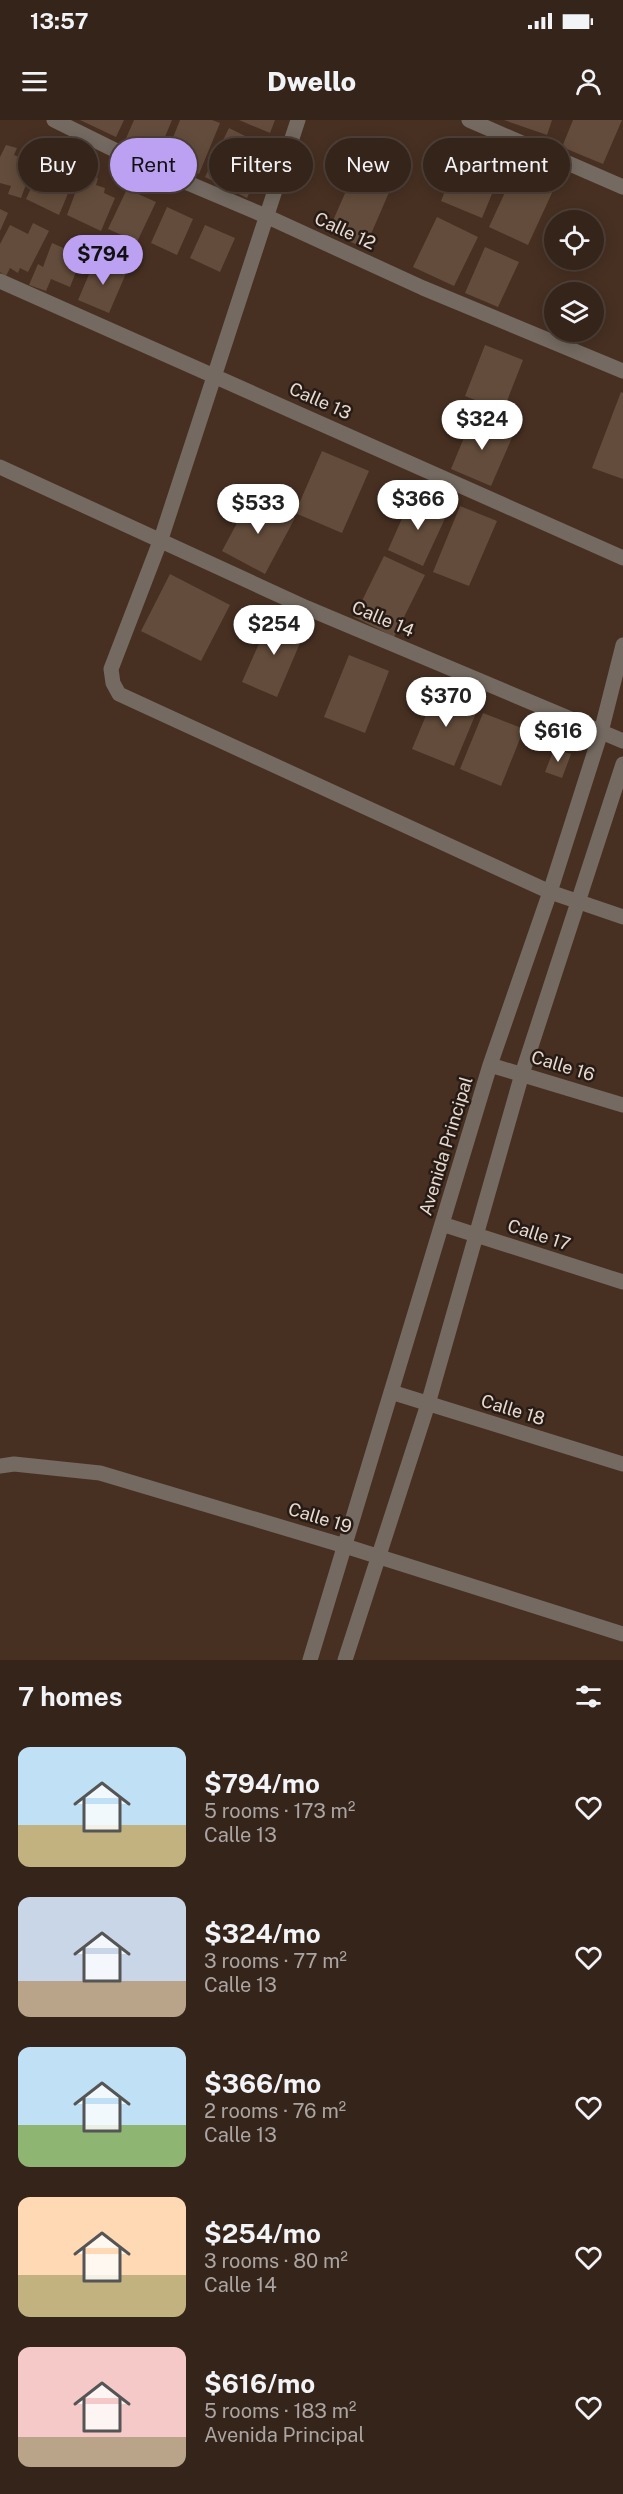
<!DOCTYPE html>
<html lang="en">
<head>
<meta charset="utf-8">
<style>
	:root { --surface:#35241a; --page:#403027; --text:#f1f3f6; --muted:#aaa4a2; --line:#4f4139; --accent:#bca0f2 }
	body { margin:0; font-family:"Public Sans",sans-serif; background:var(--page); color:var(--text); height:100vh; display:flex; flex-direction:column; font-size:22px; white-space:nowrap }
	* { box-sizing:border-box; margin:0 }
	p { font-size:20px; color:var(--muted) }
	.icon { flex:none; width:33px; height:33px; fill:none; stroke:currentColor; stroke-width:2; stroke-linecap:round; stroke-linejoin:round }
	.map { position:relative; height:1540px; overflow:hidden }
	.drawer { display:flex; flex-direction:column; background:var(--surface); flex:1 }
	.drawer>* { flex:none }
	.guide { position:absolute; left:18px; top:18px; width:588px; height:54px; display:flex; gap:12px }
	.controls { position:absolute; left:544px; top:90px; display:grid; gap:12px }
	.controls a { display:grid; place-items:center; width:60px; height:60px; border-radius:50%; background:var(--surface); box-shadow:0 3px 15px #0003,0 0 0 2px var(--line); font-size:30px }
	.price { position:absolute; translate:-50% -51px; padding:0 14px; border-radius:21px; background:#fff; color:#222; font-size:20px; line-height:39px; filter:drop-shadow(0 2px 3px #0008) }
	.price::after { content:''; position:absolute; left:50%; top:36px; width:18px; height:14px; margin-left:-9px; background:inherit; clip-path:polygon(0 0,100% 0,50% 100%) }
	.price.selected { background:var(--accent); color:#111 }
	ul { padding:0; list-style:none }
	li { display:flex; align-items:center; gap:18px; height:150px; padding:0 18px }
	li span { display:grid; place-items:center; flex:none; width:168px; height:120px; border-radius:12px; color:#555 }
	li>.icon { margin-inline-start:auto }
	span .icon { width:72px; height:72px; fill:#fffc; stroke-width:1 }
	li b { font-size:26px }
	h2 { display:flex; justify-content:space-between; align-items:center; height:72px; padding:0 18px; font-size:26px }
	.tag { padding:0 21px; border-radius:27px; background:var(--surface); box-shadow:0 3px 15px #0003,0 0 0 2px var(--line); font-size:21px; line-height:54px }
	.tag.selected { background:var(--accent); color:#111 }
	.status { display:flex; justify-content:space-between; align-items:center; height:42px; padding:0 30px; background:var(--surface); direction:ltr }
	.status svg { height:16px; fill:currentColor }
	header { display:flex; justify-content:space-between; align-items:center; height:78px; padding:0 18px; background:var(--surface); font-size:27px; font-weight:800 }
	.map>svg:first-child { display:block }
</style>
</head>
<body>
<div class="status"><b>13:57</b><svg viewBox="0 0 49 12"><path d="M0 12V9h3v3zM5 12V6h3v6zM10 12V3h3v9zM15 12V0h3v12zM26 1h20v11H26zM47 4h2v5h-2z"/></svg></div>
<header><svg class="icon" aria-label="menu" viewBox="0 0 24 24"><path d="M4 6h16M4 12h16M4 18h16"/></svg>Dwello<svg class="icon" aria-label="person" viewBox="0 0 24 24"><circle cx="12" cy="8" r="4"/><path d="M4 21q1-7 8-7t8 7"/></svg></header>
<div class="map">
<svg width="623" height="1540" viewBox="0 0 623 1540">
	<rect width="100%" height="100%" fill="#473022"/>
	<!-- building -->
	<path fill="#634c3b" d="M80,0H124L116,17Z
		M134,0H172L157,36L124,23Z
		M180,0H212L220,3L199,54L164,40Z
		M239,0H275L270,13Z
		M504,0H552L547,15Z
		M573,0H622L603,44L562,27Z
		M229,8L269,28L247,78L205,57Z
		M465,23L506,40L482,98L441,81Z
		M6,25L17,28L14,35L34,43L21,78L8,74L11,66L0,63V37Z
		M46,35L61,43L56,52L74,59L59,95L26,79Z
		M518,44L557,62L528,125L489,107Z
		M83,52L98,58L96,65L105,68L104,73L115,78L101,111L67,95Z
		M353,55L390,70L365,128L328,112Z
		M127,69L156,82L137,122L108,109Z
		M167,87L193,99L177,135L151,123Z
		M0,89L8,93L0,111Z
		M437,97L478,117L454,166L413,147Z
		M33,103L49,111L28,152L20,148L18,153L10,148L6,156L0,152V124L10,105L28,114Z
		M205,105L235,118L220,152L190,138Z
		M52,123L75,133L77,129L84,132L70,167L51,159L46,171L29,165L38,144L43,147Z
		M485,127L519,142L498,187L465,173Z
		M96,138L127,151L109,193L78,180Z
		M485,225L523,240L503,291L465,276Z
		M621,272L623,273V359L592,348Z
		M473,296L514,313L491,366L451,349Z
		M322,331L369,351L342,413L295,393Z
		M252,375L295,398L265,454L222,431Z
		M412,376L448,392L423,446L388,430Z
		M460,386L497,401L469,466L433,452Z
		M384,436L425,455L394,517L354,497Z
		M170,454L230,485L201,541L141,511Z
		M272,494L306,509L277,577L242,562Z
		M349,535L389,551L365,613L324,597Z
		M437,569L479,586L454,646L412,629Z
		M483,593L524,609L501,666L460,649Z
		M554,629L571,634L562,658L545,652Z"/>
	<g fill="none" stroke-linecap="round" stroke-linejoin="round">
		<!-- minor -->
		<path stroke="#746a61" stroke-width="15" d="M54,0L143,44L268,97L423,168L623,251
			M298,0L161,419L111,549L113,563L119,574L550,772L623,797
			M469,0L623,67
			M0,161L623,438
			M0,347L307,488L623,621
			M490,945L623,985
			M442,1104L623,1162
			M391,1272L623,1344
			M0,1346L14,1344L100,1353L345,1426L623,1514
			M310,1540L490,945L550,772L601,612L623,525
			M345,1540L428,1284L522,954L623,644"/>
	</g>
	<g text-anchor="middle" stroke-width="5" stroke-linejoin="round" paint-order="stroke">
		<!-- street labels -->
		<g font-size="18" fill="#e9dad1" stroke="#261b15">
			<text transform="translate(345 111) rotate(25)" y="6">Calle 12</text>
			<text transform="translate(320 281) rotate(24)" y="6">Calle 13</text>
			<text transform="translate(383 499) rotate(23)" y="6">Calle 14</text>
			<text transform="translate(563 946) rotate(17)" y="6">Calle 16</text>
			<text transform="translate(446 1026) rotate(-73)" y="6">Avenida Principal</text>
			<text transform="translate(539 1115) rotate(18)" y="6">Calle 17</text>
			<text transform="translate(513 1290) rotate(17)" y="6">Calle 18</text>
			<text transform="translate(320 1398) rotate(17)" y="6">Calle 19</text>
		</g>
	</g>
</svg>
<div class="controls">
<a><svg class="icon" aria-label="locate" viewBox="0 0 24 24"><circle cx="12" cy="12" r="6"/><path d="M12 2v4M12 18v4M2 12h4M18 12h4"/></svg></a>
<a><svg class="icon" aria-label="layers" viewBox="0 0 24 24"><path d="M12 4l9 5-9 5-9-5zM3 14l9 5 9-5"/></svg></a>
</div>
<b class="price selected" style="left:103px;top:166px">$794</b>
<b class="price" style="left:482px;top:331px">$324</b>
<b class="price" style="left:418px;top:411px">$366</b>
<b class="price" style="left:258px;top:415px">$533</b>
<b class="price" style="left:274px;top:536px">$254</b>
<b class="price" style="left:446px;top:608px">$370</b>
<b class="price" style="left:558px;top:643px">$616</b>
<div class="guide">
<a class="tag">Buy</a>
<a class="tag selected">Rent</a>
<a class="tag">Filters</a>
<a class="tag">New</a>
<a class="tag">Apartment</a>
</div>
</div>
<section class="drawer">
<h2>7 homes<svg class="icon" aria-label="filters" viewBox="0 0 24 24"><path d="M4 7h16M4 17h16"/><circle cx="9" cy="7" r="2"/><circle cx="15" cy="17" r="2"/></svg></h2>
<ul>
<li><span style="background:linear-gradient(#bfe0f5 65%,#c2b280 0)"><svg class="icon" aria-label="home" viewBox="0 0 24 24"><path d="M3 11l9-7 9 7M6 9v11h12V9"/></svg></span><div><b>$794/mo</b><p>5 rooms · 173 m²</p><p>Calle 13</p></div><svg class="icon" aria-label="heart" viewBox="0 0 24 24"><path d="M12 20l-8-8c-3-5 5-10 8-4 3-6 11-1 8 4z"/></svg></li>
<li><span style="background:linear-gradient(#c9d6e8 70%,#b9a48a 0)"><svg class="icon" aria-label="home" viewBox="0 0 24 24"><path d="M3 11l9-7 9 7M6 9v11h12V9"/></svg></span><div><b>$324/mo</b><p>3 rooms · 77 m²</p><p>Calle 13</p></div><svg class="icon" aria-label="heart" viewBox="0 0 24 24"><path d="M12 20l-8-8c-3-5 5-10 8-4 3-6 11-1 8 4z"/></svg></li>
<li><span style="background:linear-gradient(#bfe0f5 65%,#8fb573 0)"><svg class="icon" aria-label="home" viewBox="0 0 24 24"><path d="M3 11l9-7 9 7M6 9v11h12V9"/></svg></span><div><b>$366/mo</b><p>2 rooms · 76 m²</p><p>Calle 13</p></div><svg class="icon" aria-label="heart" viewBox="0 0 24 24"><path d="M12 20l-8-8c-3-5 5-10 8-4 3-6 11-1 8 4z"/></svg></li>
<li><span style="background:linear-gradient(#ffd9b3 65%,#c2b280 0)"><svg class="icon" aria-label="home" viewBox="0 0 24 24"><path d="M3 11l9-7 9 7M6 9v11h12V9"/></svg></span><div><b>$254/mo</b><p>3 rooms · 80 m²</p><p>Calle 14</p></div><svg class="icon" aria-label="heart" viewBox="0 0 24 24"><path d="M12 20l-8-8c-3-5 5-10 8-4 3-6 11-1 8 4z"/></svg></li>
<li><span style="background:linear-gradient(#f6c9c9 75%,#b9a48a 0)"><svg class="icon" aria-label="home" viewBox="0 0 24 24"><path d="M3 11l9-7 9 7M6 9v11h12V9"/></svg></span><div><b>$616/mo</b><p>5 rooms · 183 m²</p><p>Avenida Principal</p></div><svg class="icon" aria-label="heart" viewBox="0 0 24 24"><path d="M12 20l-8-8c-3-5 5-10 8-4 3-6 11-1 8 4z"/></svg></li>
</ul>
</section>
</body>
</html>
